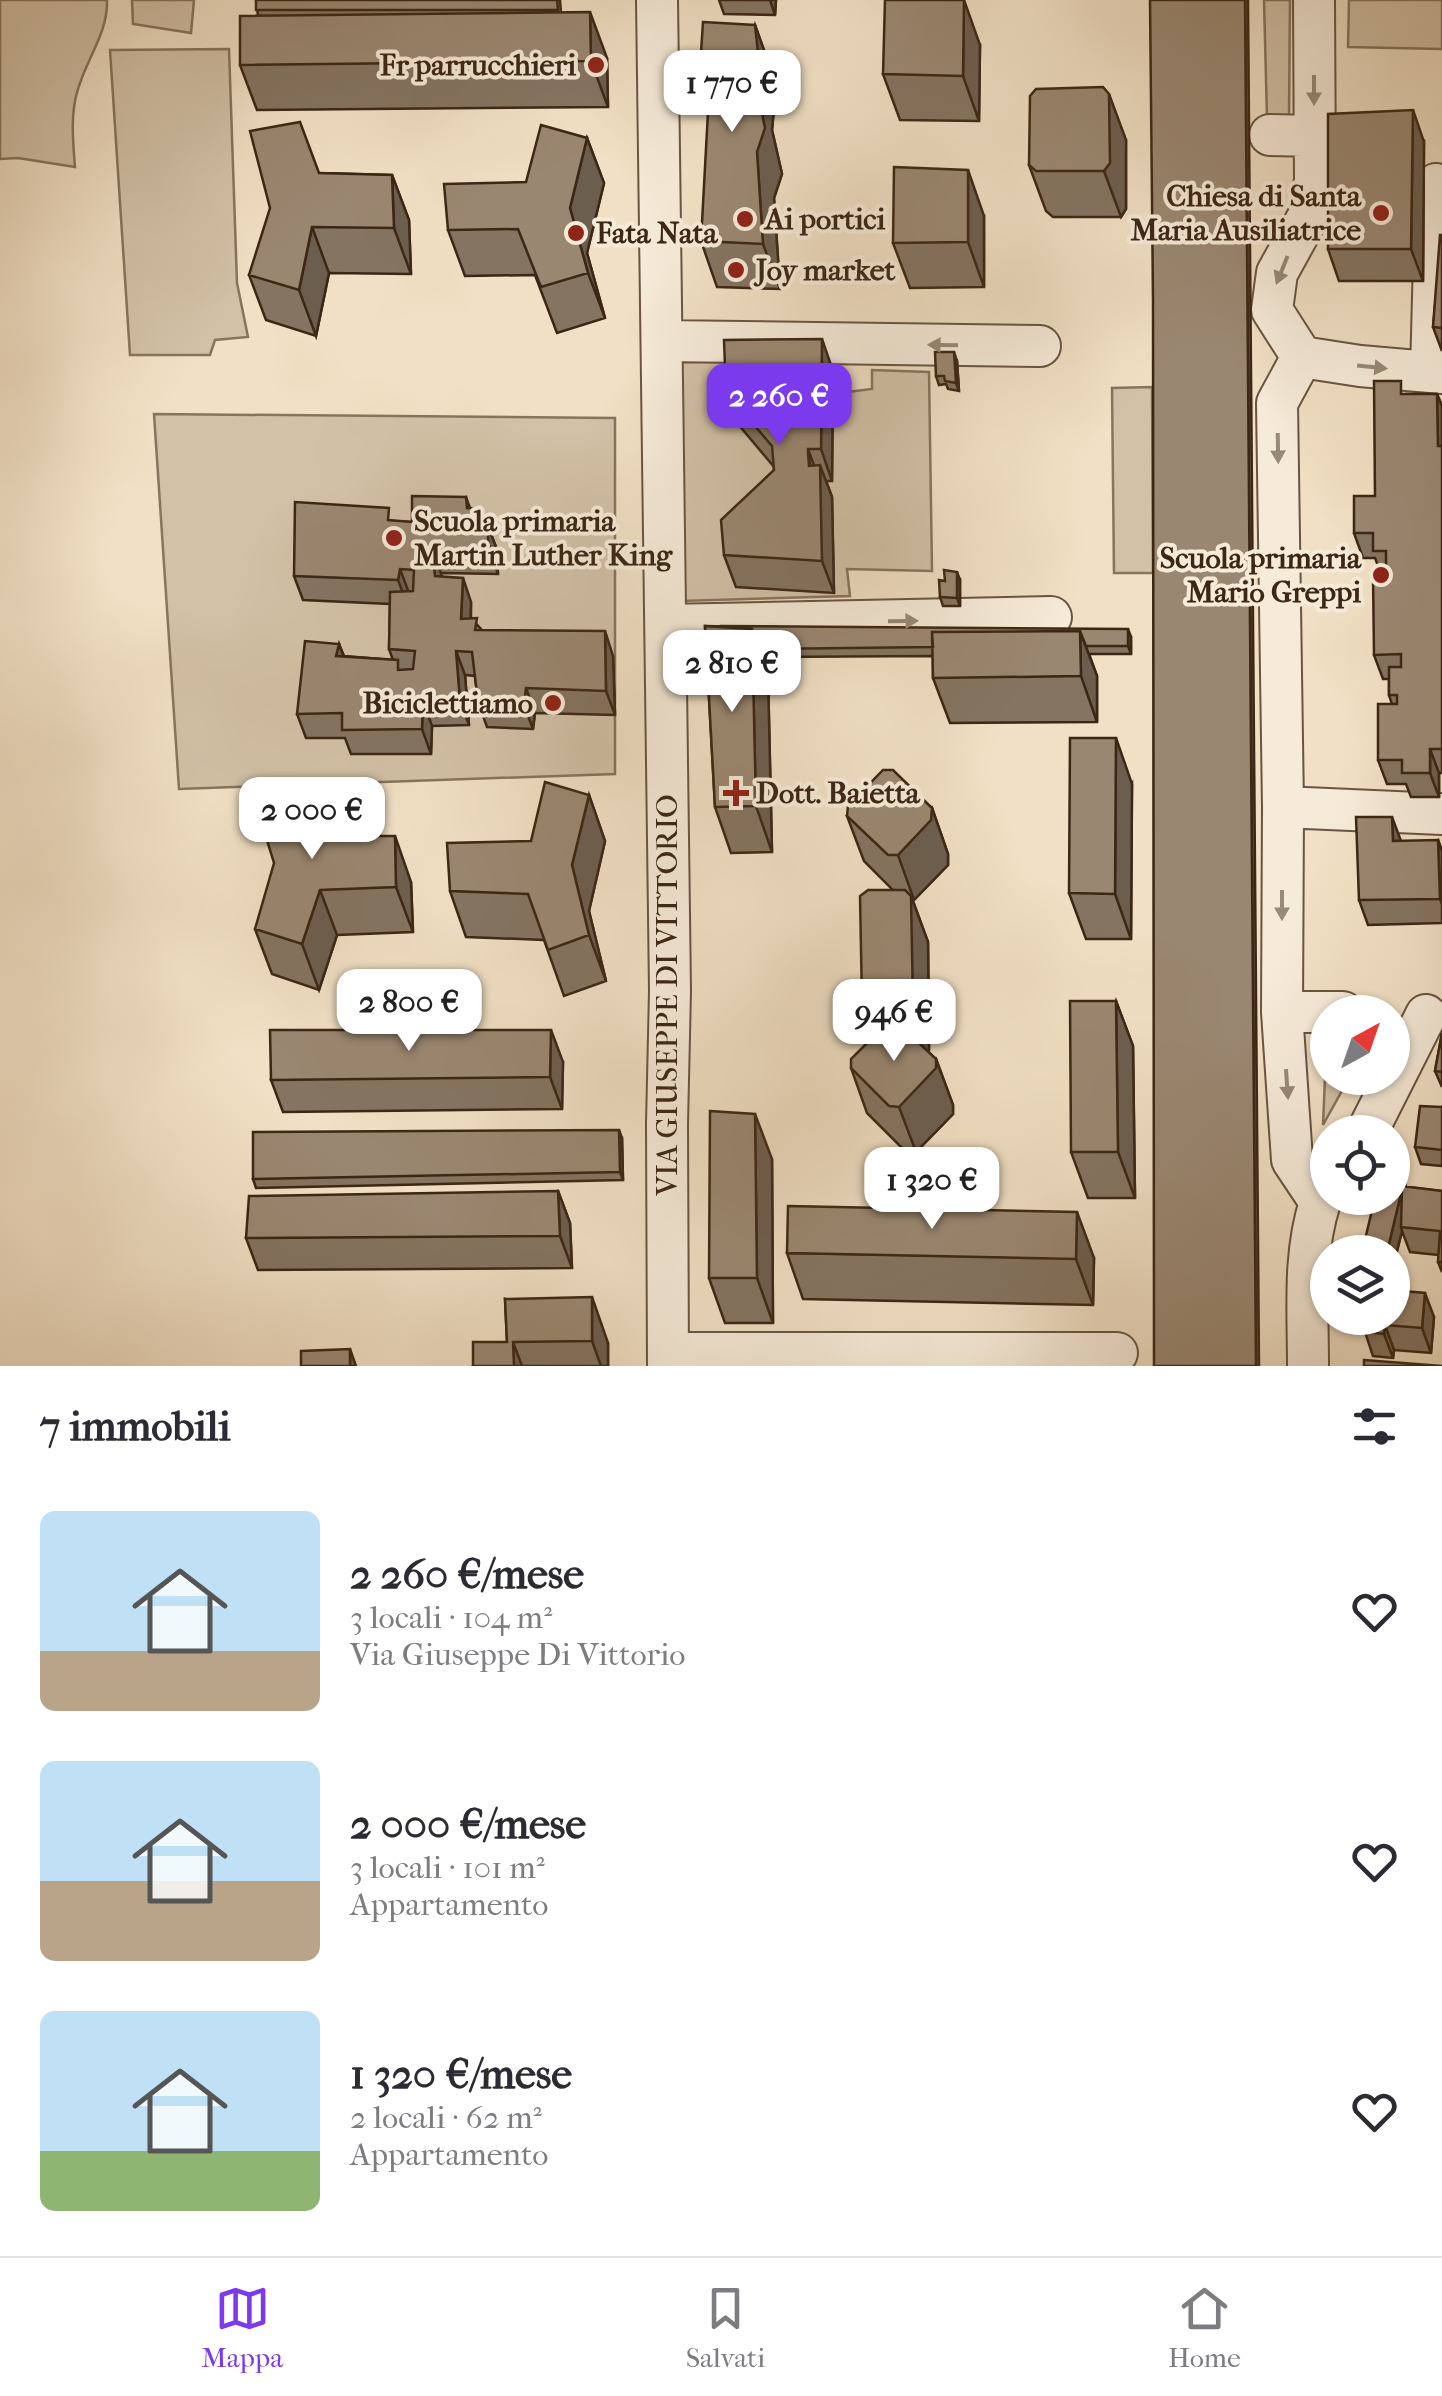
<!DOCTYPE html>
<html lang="it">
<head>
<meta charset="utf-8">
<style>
	:root { --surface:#fff; --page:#f2f2f3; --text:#2b2b33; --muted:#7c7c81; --line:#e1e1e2; --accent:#7c3aed }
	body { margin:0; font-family:"IM FELL French Canon",serif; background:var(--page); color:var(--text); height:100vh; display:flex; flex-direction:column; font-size:38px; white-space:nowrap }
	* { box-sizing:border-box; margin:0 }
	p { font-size:32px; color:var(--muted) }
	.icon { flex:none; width:55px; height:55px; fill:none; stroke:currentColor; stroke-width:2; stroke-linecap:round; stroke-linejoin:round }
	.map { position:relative; height:1366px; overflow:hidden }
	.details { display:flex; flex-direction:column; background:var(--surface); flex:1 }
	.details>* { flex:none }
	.needle { width:65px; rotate:40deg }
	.tools { position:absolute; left:1310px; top:995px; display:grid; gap:20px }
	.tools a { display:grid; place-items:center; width:100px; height:100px; border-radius:50%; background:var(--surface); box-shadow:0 2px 8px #0004; font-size:50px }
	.price { position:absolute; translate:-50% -85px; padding:0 22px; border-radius:20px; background:#fff; color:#222; font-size:32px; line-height:65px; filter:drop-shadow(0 2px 5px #0008) }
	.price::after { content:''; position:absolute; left:50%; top:60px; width:30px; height:22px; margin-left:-15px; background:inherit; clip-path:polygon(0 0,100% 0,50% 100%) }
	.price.active { background:var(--accent); color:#fff }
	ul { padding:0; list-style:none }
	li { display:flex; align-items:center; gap:30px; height:250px; padding:0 40px }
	li span { display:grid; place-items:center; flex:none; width:280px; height:200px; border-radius:15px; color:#555 }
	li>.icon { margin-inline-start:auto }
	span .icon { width:120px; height:120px; fill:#fffc; stroke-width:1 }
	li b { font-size:42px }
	h2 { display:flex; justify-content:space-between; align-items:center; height:120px; padding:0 40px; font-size:42px }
	.tabs { display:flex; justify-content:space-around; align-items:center; height:140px; border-top:2px solid var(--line); background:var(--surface); font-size:28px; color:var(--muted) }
	.tabs a { display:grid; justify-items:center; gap:5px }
	.tabs .active { color:var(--accent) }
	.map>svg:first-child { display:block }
</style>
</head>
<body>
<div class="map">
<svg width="1442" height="1366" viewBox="0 0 1442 1366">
	<rect width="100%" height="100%" fill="#f1e0c5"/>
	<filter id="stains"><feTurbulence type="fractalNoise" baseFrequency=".002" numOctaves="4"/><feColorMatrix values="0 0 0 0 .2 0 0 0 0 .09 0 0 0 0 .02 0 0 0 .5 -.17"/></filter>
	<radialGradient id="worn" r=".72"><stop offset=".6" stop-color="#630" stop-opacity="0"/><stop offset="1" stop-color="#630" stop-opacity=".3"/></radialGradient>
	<!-- green -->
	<path fill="#d2c1a7" stroke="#87745e" stroke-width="2.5" d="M0,0H107C108,33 87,58 78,89C70,114 73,142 75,167L18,158L0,159Z
		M132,0H194L191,33L133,24Z
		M1264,0H1290L1289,119L1267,118Z
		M1349,0H1442V49L1348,47Z
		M229,49L237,283L248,337L215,340L210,355H130L110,50Z
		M727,349L723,374H846L847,392L872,389V370L929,372L932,571L847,569L850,596L681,601C687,518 679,436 679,353Z
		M1152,387L1153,573H1114L1112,388Z
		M154,414L615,418V774L179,789Z
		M1327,1030L1328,1078H1349L1323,1125Z"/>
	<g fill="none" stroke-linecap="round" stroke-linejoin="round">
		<!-- minor casing -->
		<g stroke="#695541" stroke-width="44">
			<path id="minor" d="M657,0L670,991L667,1124L668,1366
				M1270,135L1315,136
				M662,341L1040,346
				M1302,357L1272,310L1277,273L1309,215L1315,180L1314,0
				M1302,357L1360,366L1442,373
				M1431,372L1436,184
				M666,625L1051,617
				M1283,807L1442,814
				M1282,1012L1283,807L1277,403L1302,357
				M1367,1132L1426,1015
				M1328,1191L1320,1202L1292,1160L1282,1012H1343
				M668,1353H1117
				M1308,1366C1308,1310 1303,1255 1320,1202"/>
		</g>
		<!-- minor -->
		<use href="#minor" stroke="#f6ebd9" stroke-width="40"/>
	</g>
	<!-- wall -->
	<path fill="#847461" stroke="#3c2715" stroke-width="2.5" d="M256,0H560L561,13L607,58L608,107L257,110L240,65L258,16Z
		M719,0H776L775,15L724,14Z
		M755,25L771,70L775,98L772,130L782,174L774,198L780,289L717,287L701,241Z
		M980,45L979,121L900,120L883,74Z
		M587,138L604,183L587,253L605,318L557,333L535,275L465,276L448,230L526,182Z
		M1126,140V209L1121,217H1053L1046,211L1029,165Z
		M1424,142L1423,281H1339L1328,249Z
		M319,173L392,175L409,220L411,274L329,273L316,336L266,320L249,275Z
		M984,216V287L910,288L893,243Z
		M1442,235V351L1433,327Z
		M957,361L959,391L948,389L946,384L939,385L936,376Z
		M833,371L832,481H826L832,497L834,593L736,587L724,555L774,470V467L738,424L726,392Z
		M1406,394H1437L1442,406V773H1439V797H1411L1406,784H1387L1378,760L1392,704L1389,695V679H1383L1374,655L1382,576L1375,558H1363L1354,533L1375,496Z
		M466,497L470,508L481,509L487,523L496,547L498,574L441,573V576L471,602V618L482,630L613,656L615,715L535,713L533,729L487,727L478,702L475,676L465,675L469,725L432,726L431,754H351L345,738H306L297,714L339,644L344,656L393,660L389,649L390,604L303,600L294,576L393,521L412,522Z
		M960,580V606H943L940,597Z
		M705,626L1131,637V654H1089L1097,676V722L950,723L933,678V656L762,657L768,675L772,852L731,853L715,807Z
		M1132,784L1131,939H1086L1069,893Z
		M589,795L605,841L589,911L606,981L564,996L544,940L466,937L450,891L531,841Z
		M932,808L948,854V865L913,901L928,942L929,1050L928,1052L936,1059L953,1105V1114L916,1152H906L867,1113L851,1068L874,1036L862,1003L893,890L864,861L847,816Z
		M322,836L411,882L413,932L337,935L319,990L272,974L255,929Z
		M1438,840L1442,851V923L1368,925L1359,900Z
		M1116,1001L1133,1046L1135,1198H1088L1071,1152Z
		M1442,1033V1087L1435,1071Z
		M563,1062L562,1109L283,1112L271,1080Z
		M1442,1107V1166L1421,1164L1415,1147Z
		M622,1138L623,1180L256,1188L253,1179Z
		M772,1159L773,1323H725L709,1278Z
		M1404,1181L1406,1187L1442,1191V1272L1438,1262L1439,1255L1410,1252L1402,1231L1394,1263L1402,1284L1401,1291L1434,1317L1431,1353L1394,1350L1393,1358L1373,1356L1365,1332L1392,1252Z
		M558,1191L570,1223L572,1268L258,1270L246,1238Z
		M787,1253L1094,1258L1093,1305L803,1299Z
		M505,1299L608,1343V1366H473L507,1342Z"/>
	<!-- shaded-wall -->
	<path fill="#6c5e4f" stroke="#3c2715" stroke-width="2.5" d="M770,0H776L775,15Z
		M964,0L980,45L979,121L963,76Z
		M1245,0H1248L1259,1366H1256Z
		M590,12L607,58L608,107L591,61Z
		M755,25L771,70L775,98L772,130L782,174L774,198L780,289L763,244L757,152Z
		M1109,94L1126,140V209L1121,217L1104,171Z
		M1413,110L1424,142L1423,281L1411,249Z
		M587,138L604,183L587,253L605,318L588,273L570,208Z
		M968,170L984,216V287L968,242Z
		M392,175L409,220L411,274L394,228Z
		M312,227L329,273L316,336L299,290Z
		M822,339L833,371L832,481L821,449Z
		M954,352L957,361L959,391L956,383Z
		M1437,394L1442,406V457L1438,446Z
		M808,449L820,481V465L832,497L834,593L822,561Z
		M481,509L496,547L498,574L481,521Z
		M432,549L441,573L443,600L435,576Z
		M400,569L409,593L407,604L398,580Z
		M957,572L960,580V606L957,598Z
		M463,578L471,602L470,643L461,619Z
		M752,629L768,675L772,852L756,806Z
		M1128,629L1131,637V654L1128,646Z
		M605,631L613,656L615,715L606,691Z
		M1080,631L1097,676V722L1081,676Z
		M339,644L348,668L336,656Z
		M456,651L465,675L469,725L460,701Z
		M526,688L535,713L533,729L524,705Z
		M423,701L432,726L431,754L422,729Z
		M1116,738L1132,784L1131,939L1115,894Z
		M1430,749L1439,773V797L1430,773Z
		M589,795L605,841L589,911L606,981L589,935L572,865Z
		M932,808L948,854V865L914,900L898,855Z
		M1392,817L1401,841H1393Z
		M395,836L411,882L413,932L396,887Z
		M1438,840L1442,851V904L1440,899Z
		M320,890L337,935L319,990L302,944Z
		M911,896L928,942L929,1050L924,1056L908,1010Z
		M1116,1001L1133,1046L1135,1198L1118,1152Z
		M551,1030L563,1062L562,1109L550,1077Z
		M936,1059L953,1105V1114L916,1152L899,1107Z
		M755,1114L772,1159L773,1323L757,1278Z
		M619,1130L622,1138L623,1180L620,1172Z
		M1404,1181L1410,1198L1401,1227L1402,1231L1394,1263L1402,1284L1399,1314L1392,1295V1252H1387Z
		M558,1191L570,1223L572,1268L560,1236Z
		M1077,1212L1094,1258L1093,1305L1076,1259Z
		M1425,1293L1434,1317L1431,1353L1422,1328Z
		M592,1297L608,1343V1366H601L592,1341Z
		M1385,1325L1394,1350L1393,1358L1384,1334Z
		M513,1342L522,1366H514Z
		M350,1349L356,1366H350Z"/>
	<!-- building -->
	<path fill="#9a8771" stroke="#3c2715" stroke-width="2.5" d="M256,0H557L558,10H256Z
		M885,0H964L963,76L883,74Z
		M1150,0H1245L1256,1366H1154L1153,300Z
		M590,12L591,61L240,65V16Z
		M703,22L755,25L758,52L756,84L765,128L757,152L763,244L701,241L709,93L700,68Z
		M1103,87L1109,94L1110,163L1104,171H1036L1029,165L1030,96L1036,89Z
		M1413,110L1411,249H1328V114Z
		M300,122L319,173L392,175L394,228L312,227L299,290L249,275L270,208L250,131Z
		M541,125L587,138L570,208L588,273L541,287L518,229L448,230L444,184L526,182Z
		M894,167L968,170V242L893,243Z
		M1440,235H1442V328L1433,327Z
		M822,339L821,449H808V453L809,466L820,465L822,561L724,555L721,520L774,470L772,446L726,392L724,340Z
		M935,352H954L956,383L945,381L944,376H936Z
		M1374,381H1401V394H1437L1438,446H1442V749H1430V773H1402V760H1378V704H1397V695H1389V667H1401V654L1374,655L1373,576H1386V551H1373V533H1354V496H1375Z
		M412,496L466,497L467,508L481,509V521L487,523L489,550L432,549L435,576L463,578L461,619L477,618L475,630L605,631L606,691L526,688L524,705L478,702L472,652L456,651L460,701H423L422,729L342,730V713L297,714L305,641L339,644L336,656L398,660V670L413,669L415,651L389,649L390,592L413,591L414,570L400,569L398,580L294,576L295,502L389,508L388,520L412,522Z
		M944,570L957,572V598L940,597L939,580L945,581Z
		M705,626L752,629L756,806L715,807Z
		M721,626L1128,629V646H1086L1080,631L932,632L933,647L759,649L752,629L721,627Z
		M1080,631L1081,676L933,678L932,632Z
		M1070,738H1116L1115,894L1069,893Z
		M883,770H893L932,808L931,820L898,855H888L847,816L848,806Z
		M296,779L322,836H395L396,887L320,890L302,944L255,929L274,863L253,795Z
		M545,782L589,795L572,865L589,935L548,950L528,894L450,891L447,843L531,841Z
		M1356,817H1392L1393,841L1438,840L1440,899L1359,900Z
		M868,890H905L911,896L913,1004L908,1010L869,1009L862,1003L860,896Z
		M1070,1001H1116L1118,1152H1071Z
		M888,1022H897L936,1059V1068L899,1107L889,1106L851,1068V1059Z
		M270,1030H551L550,1077L271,1080Z
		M1442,1033V1072L1435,1071Z
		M1420,1106L1442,1107V1150L1415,1147Z
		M710,1111L755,1114L757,1278H709Z
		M619,1130L620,1172L253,1179V1132Z
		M1392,1178L1404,1181L1387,1252H1362L1375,1198H1392Z
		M1402,1186L1442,1191V1262H1438L1440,1231L1401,1227Z
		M558,1191L560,1236L246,1238L249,1196Z
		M788,1206L1077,1212L1076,1259L787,1253Z
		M1392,1290L1425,1293L1422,1328L1385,1325L1384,1334L1365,1332L1366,1318H1392Z
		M592,1297V1341L513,1342L514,1366H473V1342H507L505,1299Z
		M350,1349V1366H301V1351Z
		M1364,1360L1442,1366H1364Z"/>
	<!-- one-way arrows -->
	<defs><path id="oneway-solid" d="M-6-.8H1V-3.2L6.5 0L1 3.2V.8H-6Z" transform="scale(2.5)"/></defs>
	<g fill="#998977">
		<use href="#oneway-solid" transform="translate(1314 90) rotate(90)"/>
		<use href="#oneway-solid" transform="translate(1282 270) rotate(112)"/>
		<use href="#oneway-solid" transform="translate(943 345) rotate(-179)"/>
		<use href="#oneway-solid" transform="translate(1372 367) rotate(6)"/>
		<use href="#oneway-solid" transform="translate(1278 448) rotate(89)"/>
		<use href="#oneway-solid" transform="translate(903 621) rotate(-1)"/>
		<use href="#oneway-solid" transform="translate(1282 905) rotate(90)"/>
		<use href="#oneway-solid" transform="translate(1287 1084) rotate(86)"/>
	</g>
	<!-- markers -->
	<g fill="#8f2418" stroke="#f6ebd9" stroke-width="4">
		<circle cx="596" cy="65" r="10"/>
		<circle cx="1381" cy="213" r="10"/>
		<circle cx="745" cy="219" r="10"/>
		<circle cx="576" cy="233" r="10"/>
		<circle cx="736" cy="270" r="10"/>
		<circle cx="394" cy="538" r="10"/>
		<circle cx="1381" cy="575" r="10"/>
		<circle cx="553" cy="703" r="10"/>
		<path d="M731 778h10v10h10v10h-10v10h-10v-10h-10v-10h10z"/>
	</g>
	<g text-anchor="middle" stroke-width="8" stroke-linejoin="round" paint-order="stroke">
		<!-- poi labels -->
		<g font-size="30" font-weight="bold" fill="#3c2715" stroke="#f6ebd9" text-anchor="start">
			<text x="576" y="75" text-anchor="end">Fr parrucchieri</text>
			<text x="1361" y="206" text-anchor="end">Chiesa di Santa<tspan x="1361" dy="34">Maria Ausiliatrice</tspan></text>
			<text x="765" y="229">Ai portici</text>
			<text x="596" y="243">Fata Nata</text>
			<text x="756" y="280">Joy market</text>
			<text x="414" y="531">Scuola primaria<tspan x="414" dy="34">Martin Luther King</tspan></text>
			<text x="1361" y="568" text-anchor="end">Scuola primaria<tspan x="1361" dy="34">Mario Greppi</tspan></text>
			<text x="533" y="713" text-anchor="end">Biciclettiamo</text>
			<text x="756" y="803">Dott. Baietta</text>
		</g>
		<!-- street labels -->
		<g font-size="30" fill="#3c2715" stroke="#f6ebd9">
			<text transform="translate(667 995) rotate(-90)" y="10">VIA GIUSEPPE DI VITTORIO</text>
		</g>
	</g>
	<rect width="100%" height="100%" filter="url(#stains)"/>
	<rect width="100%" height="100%" fill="url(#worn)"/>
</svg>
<div class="tools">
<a><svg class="needle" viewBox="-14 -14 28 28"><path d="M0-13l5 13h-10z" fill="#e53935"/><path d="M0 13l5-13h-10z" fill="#7c7c81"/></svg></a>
<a><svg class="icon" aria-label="locate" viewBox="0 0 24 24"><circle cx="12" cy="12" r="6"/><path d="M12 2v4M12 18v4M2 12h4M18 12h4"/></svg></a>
<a><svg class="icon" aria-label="layers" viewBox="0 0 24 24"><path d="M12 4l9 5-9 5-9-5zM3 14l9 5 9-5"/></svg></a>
</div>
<b class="price" style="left:732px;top:135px">1 770 €</b>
<b class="price active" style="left:779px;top:448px">2 260 €</b>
<b class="price" style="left:732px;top:715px">2 810 €</b>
<b class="price" style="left:312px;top:862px">2 000 €</b>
<b class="price" style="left:409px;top:1054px">2 800 €</b>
<b class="price" style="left:894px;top:1064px">946 €</b>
<b class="price" style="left:932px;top:1232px">1 320 €</b>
</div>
<section class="details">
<h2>7 immobili<svg class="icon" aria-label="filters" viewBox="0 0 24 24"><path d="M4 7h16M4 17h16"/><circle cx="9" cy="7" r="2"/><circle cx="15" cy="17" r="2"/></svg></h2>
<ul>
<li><span style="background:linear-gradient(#bfe0f5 70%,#b9a48a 0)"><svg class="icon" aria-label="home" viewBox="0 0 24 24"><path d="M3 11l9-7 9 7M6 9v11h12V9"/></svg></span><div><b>2 260 €/mese</b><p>3 locali · 104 m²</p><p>Via Giuseppe Di Vittorio</p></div><svg class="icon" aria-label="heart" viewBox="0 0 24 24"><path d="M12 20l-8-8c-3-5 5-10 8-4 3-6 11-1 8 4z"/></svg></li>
<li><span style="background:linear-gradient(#bfe0f5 60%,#b9a48a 0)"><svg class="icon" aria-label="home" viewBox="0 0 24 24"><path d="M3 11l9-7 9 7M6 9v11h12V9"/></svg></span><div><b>2 000 €/mese</b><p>3 locali · 101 m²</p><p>Appartamento</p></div><svg class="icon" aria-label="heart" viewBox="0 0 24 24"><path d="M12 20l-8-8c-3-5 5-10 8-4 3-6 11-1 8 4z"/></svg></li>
<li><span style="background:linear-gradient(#bfe0f5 70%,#8fb573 0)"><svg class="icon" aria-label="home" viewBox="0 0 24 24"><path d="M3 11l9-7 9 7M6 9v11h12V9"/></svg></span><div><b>1 320 €/mese</b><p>2 locali · 62 m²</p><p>Appartamento</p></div><svg class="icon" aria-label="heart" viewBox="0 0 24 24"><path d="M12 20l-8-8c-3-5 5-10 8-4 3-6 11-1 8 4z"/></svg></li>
</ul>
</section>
<nav class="tabs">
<a class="active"><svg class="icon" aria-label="map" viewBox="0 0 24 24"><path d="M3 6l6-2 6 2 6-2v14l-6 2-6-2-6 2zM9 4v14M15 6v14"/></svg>Mappa</a>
<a><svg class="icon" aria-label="saved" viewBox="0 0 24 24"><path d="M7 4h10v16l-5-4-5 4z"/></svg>Salvati</a>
<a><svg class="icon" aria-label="home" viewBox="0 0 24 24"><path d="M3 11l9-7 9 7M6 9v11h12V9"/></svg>Home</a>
</nav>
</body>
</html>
